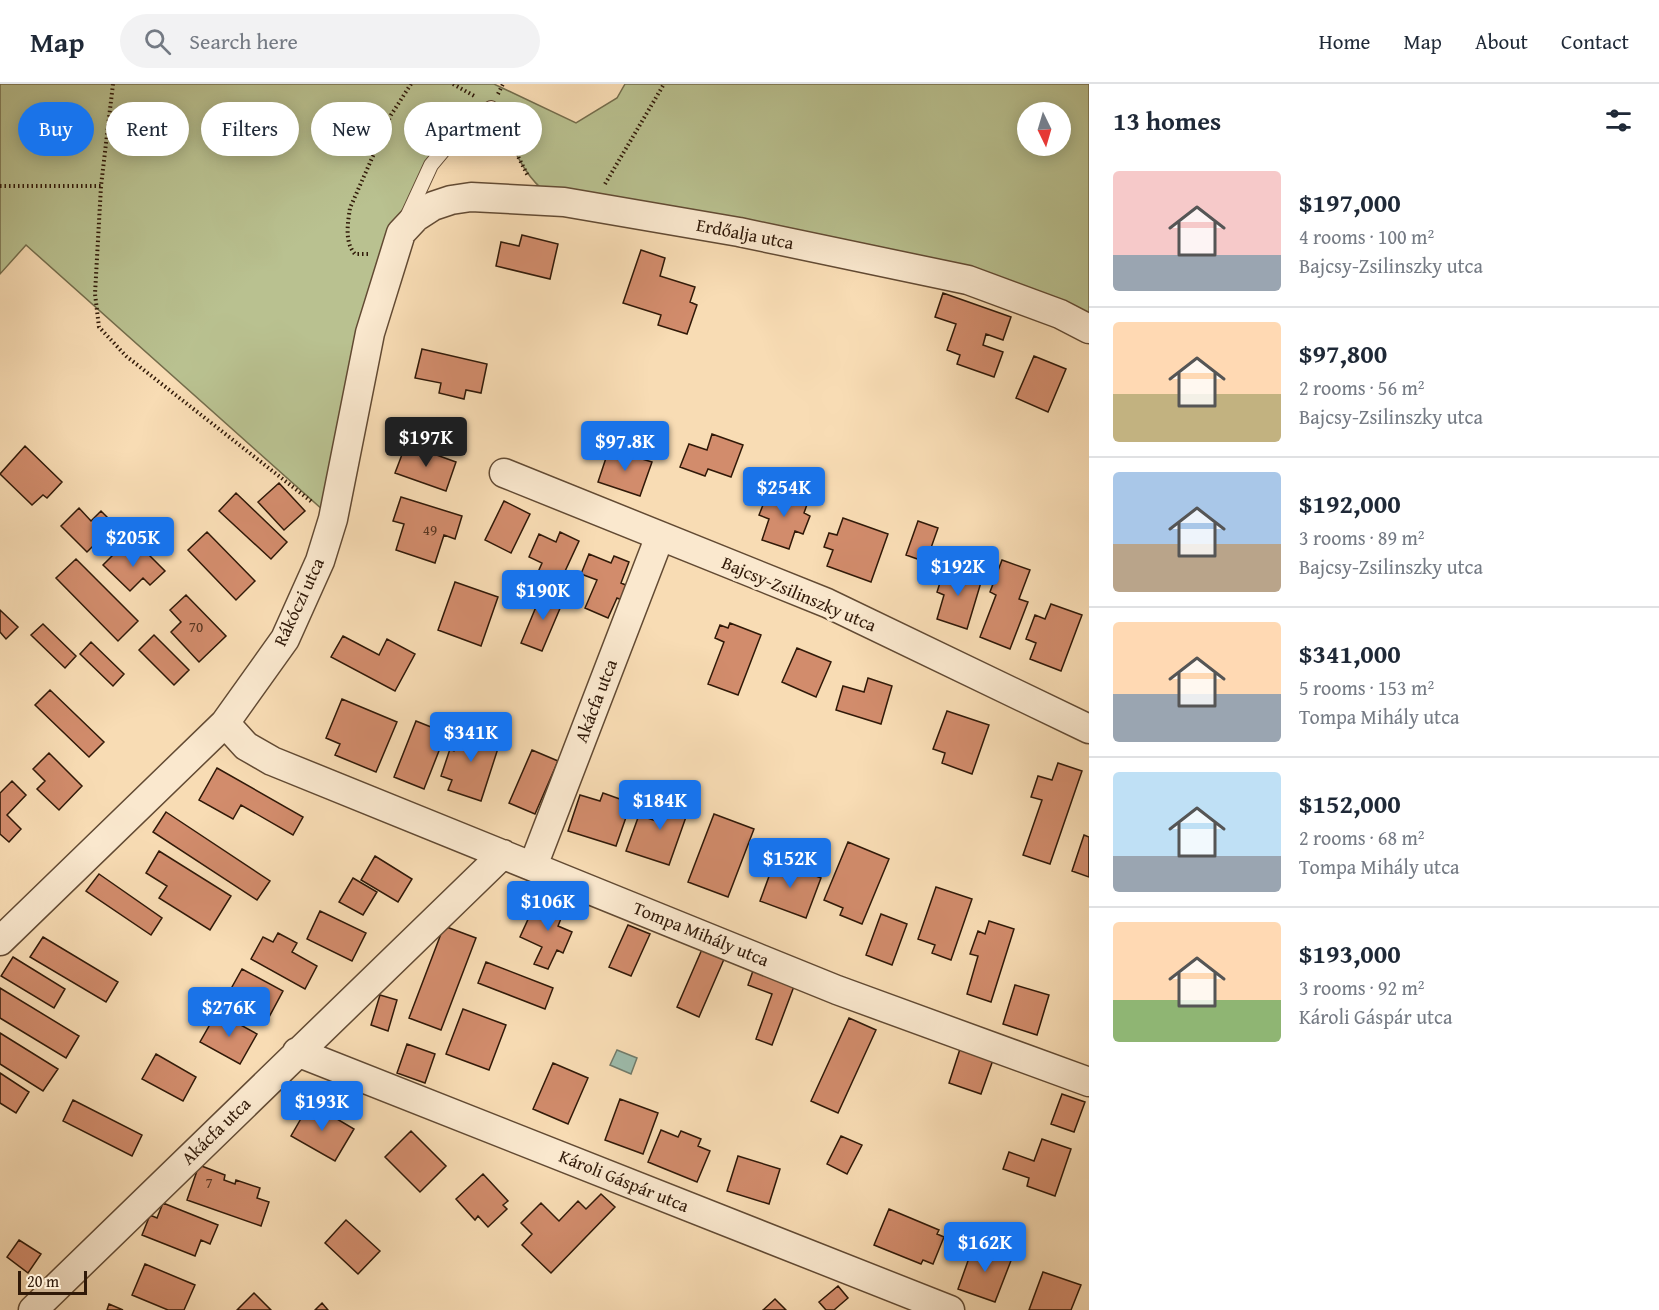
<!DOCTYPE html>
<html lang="en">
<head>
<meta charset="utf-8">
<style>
	:root { --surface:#fff; --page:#f2f2f3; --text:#1f2937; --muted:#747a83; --line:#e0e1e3; --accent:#1a73e8 }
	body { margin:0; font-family:"Gentium Book Plus",serif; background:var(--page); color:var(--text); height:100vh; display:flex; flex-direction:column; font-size:22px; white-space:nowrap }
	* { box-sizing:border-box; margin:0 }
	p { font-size:20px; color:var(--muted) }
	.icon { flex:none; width:33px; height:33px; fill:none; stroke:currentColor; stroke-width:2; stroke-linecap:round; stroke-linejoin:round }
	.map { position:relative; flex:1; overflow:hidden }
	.side { display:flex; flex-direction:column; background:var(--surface); width:570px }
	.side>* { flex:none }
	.guide { position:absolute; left:18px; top:18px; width:570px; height:54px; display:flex; gap:12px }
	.needle { width:39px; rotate:175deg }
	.buttons { position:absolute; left:1017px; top:18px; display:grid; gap:12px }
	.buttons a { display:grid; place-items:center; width:54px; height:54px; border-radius:50%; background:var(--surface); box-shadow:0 3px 15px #0003; font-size:30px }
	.scale { position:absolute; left:18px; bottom:15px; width:69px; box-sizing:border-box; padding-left:6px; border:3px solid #301908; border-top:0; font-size:16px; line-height:21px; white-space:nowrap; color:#301908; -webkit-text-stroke:4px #fae8ce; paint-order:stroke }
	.price { position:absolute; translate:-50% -51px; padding:0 14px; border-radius:6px; background:var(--accent); color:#fff; font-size:20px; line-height:39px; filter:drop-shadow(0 2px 3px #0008) }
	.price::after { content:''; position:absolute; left:50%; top:36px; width:18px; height:14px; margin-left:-9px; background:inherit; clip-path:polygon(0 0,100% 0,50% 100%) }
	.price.on { background:#222; color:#fff }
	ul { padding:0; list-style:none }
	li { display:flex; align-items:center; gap:18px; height:150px; padding:0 24px }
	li+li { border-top:2px solid var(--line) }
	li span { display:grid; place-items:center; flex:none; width:168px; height:120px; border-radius:6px; color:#555 }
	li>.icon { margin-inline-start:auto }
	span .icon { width:72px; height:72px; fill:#fffc; stroke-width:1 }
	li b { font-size:26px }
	h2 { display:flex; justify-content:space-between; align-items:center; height:72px; padding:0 24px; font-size:26px }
	.chip { padding:0 21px; border-radius:27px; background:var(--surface); box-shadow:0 3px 15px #0003; font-size:21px; line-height:54px }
	.chip.on { background:var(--accent); color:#fff }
	header { display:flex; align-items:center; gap:36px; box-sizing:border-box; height:84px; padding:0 30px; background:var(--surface); border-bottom:2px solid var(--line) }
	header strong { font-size:28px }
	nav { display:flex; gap:33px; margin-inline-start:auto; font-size:21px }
	.search { width:420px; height:54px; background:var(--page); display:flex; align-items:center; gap:15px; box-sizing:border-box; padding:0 21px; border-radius:33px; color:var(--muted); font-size:22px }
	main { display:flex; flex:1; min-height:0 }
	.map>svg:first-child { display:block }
</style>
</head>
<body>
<header>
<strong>Map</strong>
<div class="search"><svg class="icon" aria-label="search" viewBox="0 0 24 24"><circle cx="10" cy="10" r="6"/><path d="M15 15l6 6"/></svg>Search here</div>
<nav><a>Home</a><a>Map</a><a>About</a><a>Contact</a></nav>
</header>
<main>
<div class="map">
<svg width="1089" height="1226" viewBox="0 0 1089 1226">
	<rect width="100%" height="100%" fill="#f8dcb4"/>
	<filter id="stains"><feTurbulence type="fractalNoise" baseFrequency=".00333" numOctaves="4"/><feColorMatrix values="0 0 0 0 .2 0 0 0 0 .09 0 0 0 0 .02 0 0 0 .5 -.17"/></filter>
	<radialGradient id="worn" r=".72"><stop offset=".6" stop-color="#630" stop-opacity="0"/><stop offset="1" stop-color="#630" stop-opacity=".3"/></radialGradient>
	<!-- green -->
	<path fill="#b9c190" stroke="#746d4c" stroke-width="1.5" fill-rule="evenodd" d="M0,0H494L576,39L617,14L625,0H1089V245L1060,230L547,109C519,89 511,52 491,25L431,80L333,435L26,161L0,190ZM1028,28H1060V62H1028Z"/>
	<!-- water -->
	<path fill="#9dbcac" stroke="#717b6a" stroke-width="1.5" d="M617,966L637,974L631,990L610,981Z"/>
	<!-- building -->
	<path fill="#d28c6c" stroke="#301908" stroke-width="1.5" d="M522,151L558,160L550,195L496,182L501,158L519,162Z
		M641,166L665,174L660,192L695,203L690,218L697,221L687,250L658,241L661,231L623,219Z
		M943,209L1011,233L1003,256L986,250L983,261L1003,268L994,293L957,280L960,271L947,266L956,240L935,233Z
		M422,265L487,280L481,309L466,306L464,315L439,309L441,299L415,294Z
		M1034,272L1066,285L1048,328L1016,314Z
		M418,336L450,348L444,364L412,352Z
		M712,350L743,361L731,393L708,385L705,392L680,383L689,360L707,366Z
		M406,360L456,378L446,407L395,389Z
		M25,362L62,398L47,414L43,411L32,421L0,390Z
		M609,365L652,378L640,412L598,398Z
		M279,399L305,427L284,446L258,418Z
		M782,405L809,415L804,429L810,432L803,450L795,447L789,465L762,456L769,435L759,431L767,411L778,415Z
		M236,409L287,458L271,475L219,427Z
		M401,413L462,432L455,455L444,451L435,479L396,466L404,440L393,437Z
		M504,417L530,430L511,469L485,456Z
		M79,424L91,437L101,427L122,448L107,463L100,455L87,468L61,442Z
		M843,434L888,450L871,498L827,482L833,466L824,463L829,449L837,451Z
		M918,437L938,444L926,478L906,471Z
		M207,448L255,497L236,516L188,466Z
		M560,448L579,457L560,498L538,488L542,479L529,473L539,450L556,458Z
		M121,463L134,476L144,466L165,487L150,501L143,494L130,507L103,481Z
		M589,470L611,479L614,472L629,478L621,499L635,505L629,519L617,514L608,534L585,524L597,496L581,490Z
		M76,475L138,537L118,557L56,494Z
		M1002,476L1030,486L1019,515L1028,518L1010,565L980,553L996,511L990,508Z
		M945,483L982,495L967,545L937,535L944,511L937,508Z
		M455,498L498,513L481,562L438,546Z
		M543,506L564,515L542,567L521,559Z
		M186,511L226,552L199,578L171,548L181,538L170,526Z
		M1051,520L1082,531L1061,587L1030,575L1036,559L1026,555L1035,531L1045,535Z
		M0,526L18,543L6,555L0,548Z
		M730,539L761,551L738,611L708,600L724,558L715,554L720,541L728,544Z
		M43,540L76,572L65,584L31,551Z
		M154,551L189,586L174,601L139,566Z
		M343,552L379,571L387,555L415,570L395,607L331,573Z
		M91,558L124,590L113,602L80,570Z
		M797,564L831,578L816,613L782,598Z
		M868,594L892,602L881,640L836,626L843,602L864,608Z
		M50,606L104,658L89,673L35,621Z
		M342,615L397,638L376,688L335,671L340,660L326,654Z
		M947,627L989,641L972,690L942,679L945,669L933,665Z
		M416,637L446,649L424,705L394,693Z
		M463,642L501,655L481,717L448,706L452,696L441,692L450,665L454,667Z
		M532,666L558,677L535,730L509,719Z
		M49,669L82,702L59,726L37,705L45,697L33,685Z
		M1058,679L1082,687L1050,780L1023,771L1042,716L1031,713L1038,692L1052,696Z
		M217,684L303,733L293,751L241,721L233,735L199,716Z
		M12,697L26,711L7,731L21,745L9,758L0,750V709Z
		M603,709L631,719L616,762L568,747L580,711L600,717Z
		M669,709L692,716L669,781L626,767L639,731L659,738Z
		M166,728L270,797L257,816L153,748Z
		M714,730L754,745L728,813L688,798Z
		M1084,751L1089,753V793L1072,787Z
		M848,758L889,775L862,840L840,831L843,824L824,816Z
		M159,767L231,812L210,846L159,814L167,802L146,789Z
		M375,772L412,795L398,818L361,796Z
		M775,776L821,794L806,834L760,817Z
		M99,790L162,834L151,851L86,807Z
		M353,794L377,808L363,831L339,818Z
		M936,803L972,815L951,876L932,869L935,861L918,855Z
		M554,809L569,815L558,842L572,848L563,869L557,866L548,885L534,880L542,863L520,853L530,831L543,836Z
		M320,827L366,849L352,877L307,855Z
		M881,830L907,840L892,881L866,871Z
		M989,837L1014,845L991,918L967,910L978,872L970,870L978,847L985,850Z
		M628,841L650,850L631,892L609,883Z
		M444,842L476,854L441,946L409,934Z
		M278,849L297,859L292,868L317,882L305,905L251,875L263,853L273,858Z
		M43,853L118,898L106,918L30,873Z
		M703,863L725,873L699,933L677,923Z
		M13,873L65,905L54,924L1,892Z
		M486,878L553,904L545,925L478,899Z
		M755,881L796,897L772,961L756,955L772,910L748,901Z
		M242,885L283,907L268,935L227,912Z
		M1015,901L1049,911L1037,951L1003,940Z
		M0,904L79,952L66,974L0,934Z
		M380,911L397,916L388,947L371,941Z
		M463,925L506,941L489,986L446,970Z
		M217,928L257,950L240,980L200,958Z
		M849,934L876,946L838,1029L811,1017Z
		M0,949L58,985L43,1007L0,980Z
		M407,960L435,970L425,999L397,989Z
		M960,965L993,976L981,1010L949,999Z
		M156,970L196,993L183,1017L142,995Z
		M553,979L588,994L568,1040L533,1025Z
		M0,989L29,1008L16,1029L0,1019Z
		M1062,1010L1085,1018L1074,1048L1051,1040Z
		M620,1015L658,1029L643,1070L605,1056Z
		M73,1016L142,1051L132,1072L63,1037Z
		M310,1019L354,1045L335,1077L291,1052Z
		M661,1046L678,1053L681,1047L701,1055L698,1062L710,1067L697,1098L648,1078Z
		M411,1047L446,1082L420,1108L385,1073Z
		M841,1052L862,1061L847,1090L827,1080Z
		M1042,1055L1071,1065L1055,1112L1027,1102L1029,1094L1003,1085L1009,1068L1034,1077Z
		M738,1072L780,1085L769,1120L727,1107Z
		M199,1081L225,1091L224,1096L235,1100L236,1096L260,1104L257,1114L269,1118L261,1142L187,1116Z
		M483,1090L508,1117L503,1121L507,1125L488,1143L478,1132L475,1136L456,1115Z
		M601,1110L615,1123L551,1189L522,1161L532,1150L521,1139L541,1119L559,1137L578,1117L586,1125Z
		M163,1119L218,1141L210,1160L201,1156L195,1172L142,1151L150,1131L157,1134Z
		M889,1125L939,1146L937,1150L944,1153L933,1180L923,1176L921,1180L874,1161Z
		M346,1136L380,1167L358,1190L325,1159Z
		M19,1156L41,1170L28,1189L7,1173Z
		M974,1160L1012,1174L995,1218L958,1205Z
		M145,1180L195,1201L184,1226H168L132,1211Z
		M1043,1188L1081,1201L1071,1226H1029Z
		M838,1202L848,1214L834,1226H826L819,1218Z
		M254,1209L271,1226H237Z
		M775,1215L786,1226H763Z
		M322,1219L328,1226H315Z
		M109,1220L123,1226H107Z"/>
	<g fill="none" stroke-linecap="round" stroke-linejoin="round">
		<!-- lane casing -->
		<g stroke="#624a33" stroke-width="16">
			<path id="lane" d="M407,133L431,81L451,57L491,24"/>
		</g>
		<!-- street casing -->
		<g stroke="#624a33" stroke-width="31">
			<path id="street" d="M504,389L827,519L1089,645
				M225,639L246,662L272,677L837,906L1089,998
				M533,782L660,452
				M0,857L225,639L285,555L320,477L333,435L370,249L401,149L416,133L433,122L451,116L471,113L564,118L739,148L968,196L1060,230L1089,245
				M297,968L950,1226
				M33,1226L503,770"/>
		</g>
		<!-- path -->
		<path stroke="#301908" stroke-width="4" stroke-dasharray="1.5 3" stroke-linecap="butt" d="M113,0L101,102L95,210L99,243L126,272L312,418
			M453,0L476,13
			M498,10L503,0
			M500,37L528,92
			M605,100L664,0
			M0,102H101
			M368,170H355C344,158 348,138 350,124L391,31L411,0"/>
		<!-- lane -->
		<use href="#lane" stroke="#fae8ce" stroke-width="14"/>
		<!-- street -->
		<use href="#street" stroke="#fae8ce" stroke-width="28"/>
	</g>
	<g text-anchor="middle" stroke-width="6" stroke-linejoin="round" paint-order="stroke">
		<!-- number labels -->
		<g font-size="15" fill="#583621">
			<text x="430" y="451">49</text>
			<text x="196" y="548">70</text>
			<text x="209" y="1104">7</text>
		</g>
		<!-- street labels -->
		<g font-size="18" fill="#301908" stroke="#fae8ce">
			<text transform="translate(745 150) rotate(11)" y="6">Erdőalja utca</text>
			<text transform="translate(799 510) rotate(23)" y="6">Bajcsy-Zsilinszky utca</text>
			<text transform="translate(299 518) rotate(-65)" y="6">Rákóczi utca</text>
			<text transform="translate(596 617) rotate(-69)" y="6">Akácfa utca</text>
			<text transform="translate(701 850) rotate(22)" y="6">Tompa Mihály utca</text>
			<text transform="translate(216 1047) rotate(-44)" y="6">Akácfa utca</text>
			<text transform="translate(624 1097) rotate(22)" y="6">Károli Gáspár utca</text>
		</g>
	</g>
	<rect width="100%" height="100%" filter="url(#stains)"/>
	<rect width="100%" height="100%" fill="url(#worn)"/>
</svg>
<div class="buttons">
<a><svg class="needle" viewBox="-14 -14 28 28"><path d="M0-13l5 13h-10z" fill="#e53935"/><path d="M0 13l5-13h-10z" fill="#747a83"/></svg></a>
</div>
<div class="scale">20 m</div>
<b class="price on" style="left:426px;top:384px">$197K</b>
<b class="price" style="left:625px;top:388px">$97.8K</b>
<b class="price" style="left:784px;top:434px">$254K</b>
<b class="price" style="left:133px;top:484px">$205K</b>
<b class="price" style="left:958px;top:513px">$192K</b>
<b class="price" style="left:543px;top:537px">$190K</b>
<b class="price" style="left:471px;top:679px">$341K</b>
<b class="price" style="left:660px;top:747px">$184K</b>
<b class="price" style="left:790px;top:805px">$152K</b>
<b class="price" style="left:548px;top:848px">$106K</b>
<b class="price" style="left:229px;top:954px">$276K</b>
<b class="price" style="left:322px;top:1048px">$193K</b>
<b class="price" style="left:985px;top:1189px">$162K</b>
<div class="guide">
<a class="chip on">Buy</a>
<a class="chip">Rent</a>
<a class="chip">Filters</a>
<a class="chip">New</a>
<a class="chip">Apartment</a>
</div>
</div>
<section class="side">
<h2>13 homes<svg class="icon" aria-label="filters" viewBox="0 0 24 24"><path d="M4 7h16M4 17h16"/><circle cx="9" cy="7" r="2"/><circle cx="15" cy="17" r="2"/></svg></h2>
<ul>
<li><span style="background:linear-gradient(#f6c9c9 70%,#9aa5b1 0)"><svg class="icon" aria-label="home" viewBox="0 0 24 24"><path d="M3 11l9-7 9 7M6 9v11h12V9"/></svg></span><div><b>$197,000</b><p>4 rooms · 100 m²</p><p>Bajcsy-Zsilinszky utca</p></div></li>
<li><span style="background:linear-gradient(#ffd9b3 60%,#c2b280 0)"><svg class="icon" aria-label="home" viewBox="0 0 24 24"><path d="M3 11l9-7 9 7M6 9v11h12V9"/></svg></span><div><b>$97,800</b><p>2 rooms · 56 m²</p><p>Bajcsy-Zsilinszky utca</p></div></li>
<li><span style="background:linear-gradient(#a9c7e8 60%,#b9a48a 0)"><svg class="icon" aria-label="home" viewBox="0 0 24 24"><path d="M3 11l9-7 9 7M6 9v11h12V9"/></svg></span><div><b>$192,000</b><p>3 rooms · 89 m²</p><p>Bajcsy-Zsilinszky utca</p></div></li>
<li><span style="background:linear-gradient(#ffd9b3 60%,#9aa5b1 0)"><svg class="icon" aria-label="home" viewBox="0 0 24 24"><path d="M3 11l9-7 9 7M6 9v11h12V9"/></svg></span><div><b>$341,000</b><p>5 rooms · 153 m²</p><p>Tompa Mihály utca</p></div></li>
<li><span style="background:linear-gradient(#bfe0f5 70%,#9aa5b1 0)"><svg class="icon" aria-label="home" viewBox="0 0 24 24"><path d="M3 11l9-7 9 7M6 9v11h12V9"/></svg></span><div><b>$152,000</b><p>2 rooms · 68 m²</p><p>Tompa Mihály utca</p></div></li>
<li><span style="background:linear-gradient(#ffd9b3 65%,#8fb573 0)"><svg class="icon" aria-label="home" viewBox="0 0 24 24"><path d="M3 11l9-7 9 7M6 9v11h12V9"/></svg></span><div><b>$193,000</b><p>3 rooms · 92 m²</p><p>Károli Gáspár utca</p></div></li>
</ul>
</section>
</main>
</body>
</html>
